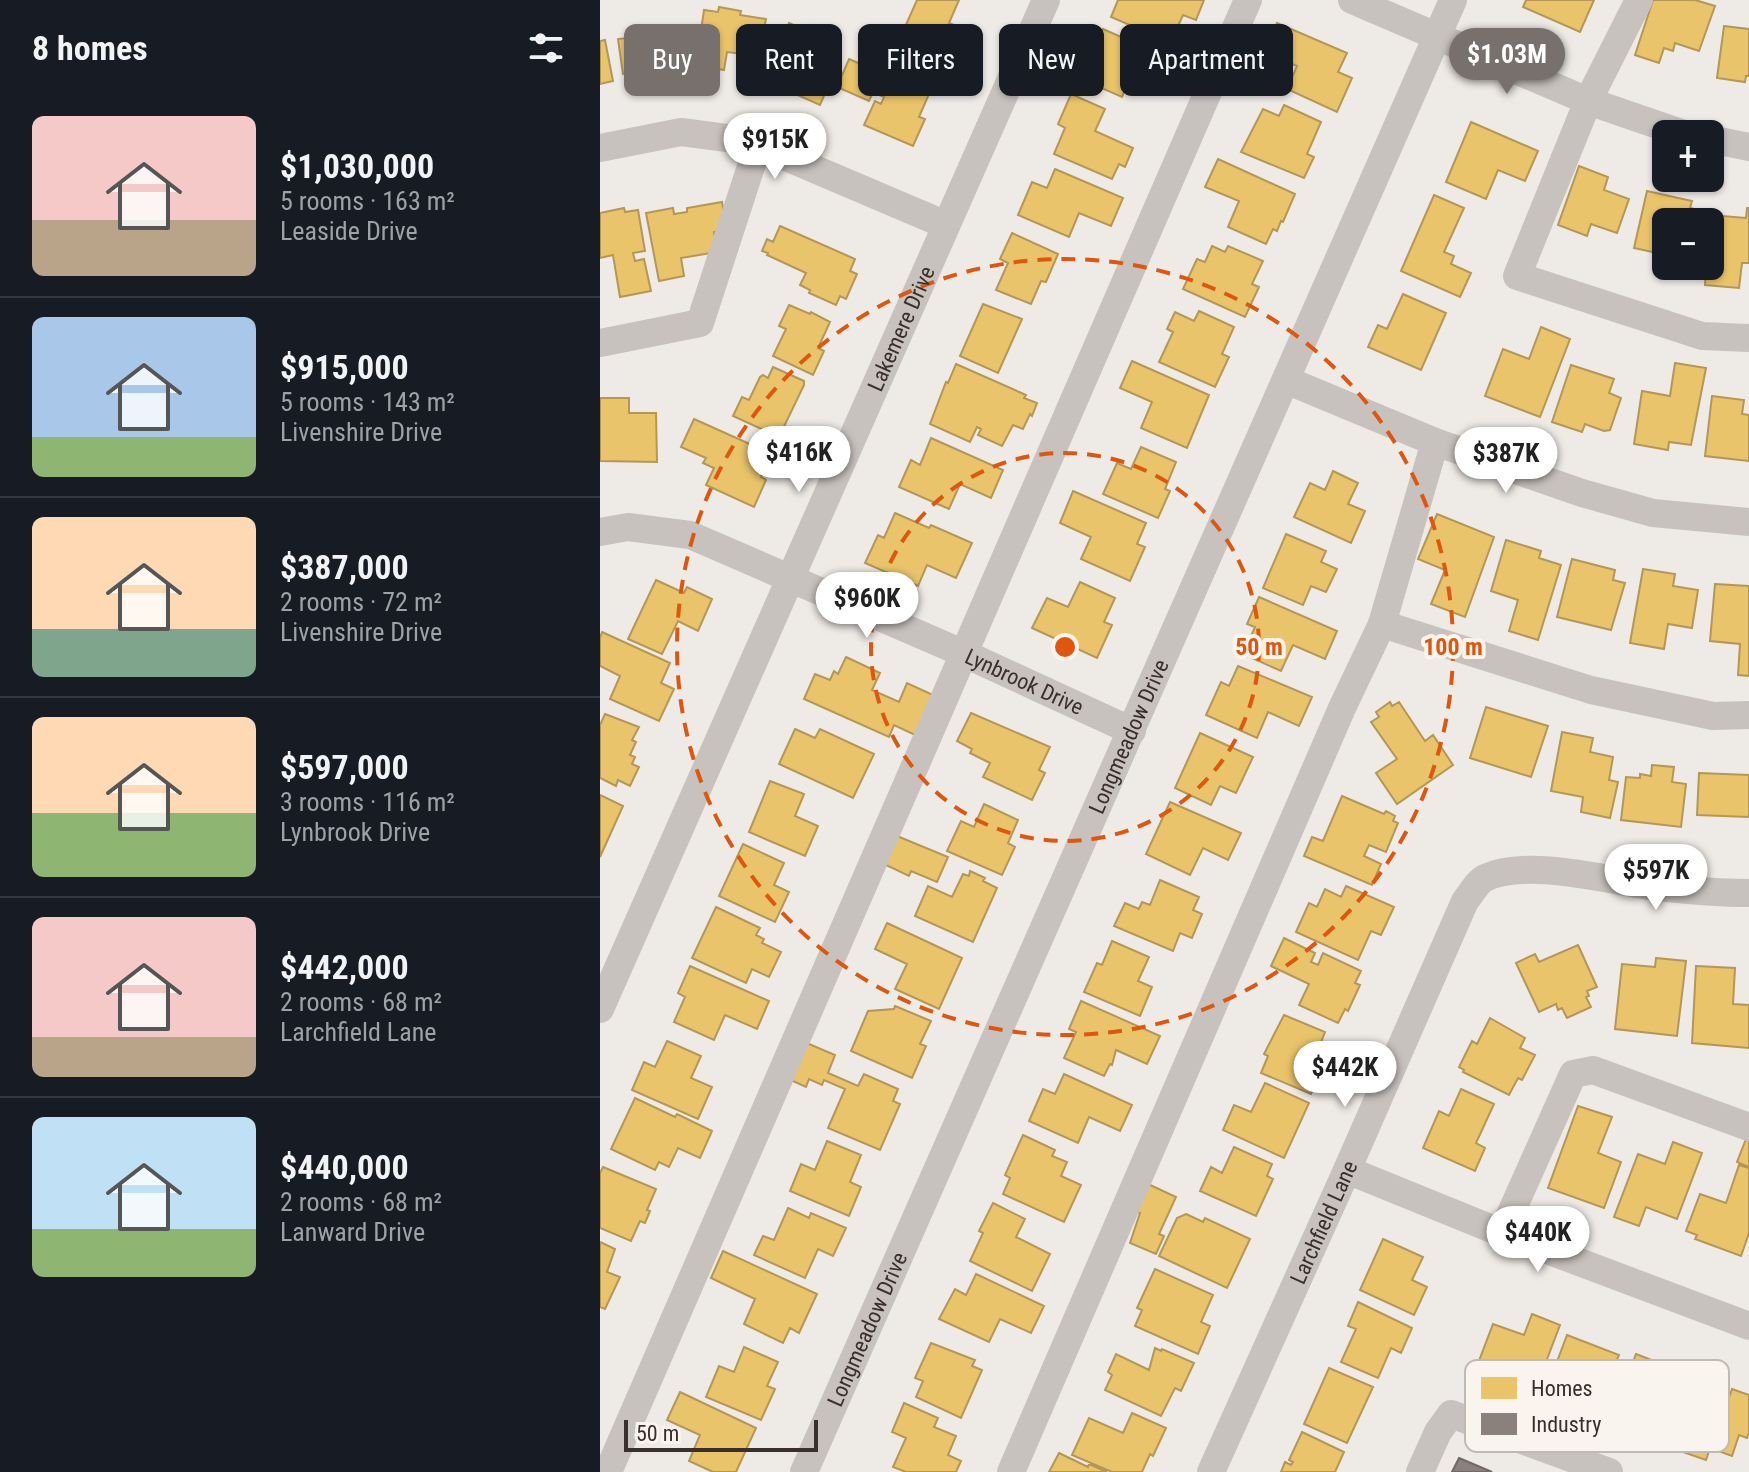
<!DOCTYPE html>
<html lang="en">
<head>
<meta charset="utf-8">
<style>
	:root { --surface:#171b24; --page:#20242c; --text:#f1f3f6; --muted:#9ea1a6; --line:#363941; --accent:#78706d }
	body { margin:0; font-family:"Roboto Condensed",sans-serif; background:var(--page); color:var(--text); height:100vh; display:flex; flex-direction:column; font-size:30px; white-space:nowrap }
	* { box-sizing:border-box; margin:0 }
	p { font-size:26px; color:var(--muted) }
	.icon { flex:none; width:44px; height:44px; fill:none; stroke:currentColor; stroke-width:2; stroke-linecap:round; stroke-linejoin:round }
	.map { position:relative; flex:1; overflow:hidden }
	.drawer { display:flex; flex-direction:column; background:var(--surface); width:600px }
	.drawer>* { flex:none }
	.top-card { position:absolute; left:24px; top:24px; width:760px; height:72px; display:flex; gap:16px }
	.buttons { position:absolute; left:1052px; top:120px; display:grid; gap:16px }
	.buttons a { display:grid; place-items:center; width:72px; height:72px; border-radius:12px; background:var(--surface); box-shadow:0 2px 6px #0004; font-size:40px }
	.scale { position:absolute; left:24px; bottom:20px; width:194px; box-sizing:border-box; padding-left:8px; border:4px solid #392f2c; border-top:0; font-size:22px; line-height:28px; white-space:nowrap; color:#392f2c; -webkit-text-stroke:6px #faf4ee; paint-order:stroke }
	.price { position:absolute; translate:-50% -68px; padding:0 18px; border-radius:28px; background:#fff; color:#222; font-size:26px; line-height:52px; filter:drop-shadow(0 2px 4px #0008) }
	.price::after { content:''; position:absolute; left:50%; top:48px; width:24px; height:18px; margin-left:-12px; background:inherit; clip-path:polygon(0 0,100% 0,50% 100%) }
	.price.selected { background:var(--accent); color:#fff }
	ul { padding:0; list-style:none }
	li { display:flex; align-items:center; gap:24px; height:200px; padding:0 32px }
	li+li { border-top:2px solid var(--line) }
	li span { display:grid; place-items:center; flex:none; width:224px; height:160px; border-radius:12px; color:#555 }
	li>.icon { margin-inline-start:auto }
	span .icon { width:96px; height:96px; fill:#fffc; stroke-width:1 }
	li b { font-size:34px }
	h2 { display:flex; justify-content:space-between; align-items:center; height:96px; padding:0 32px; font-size:34px }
	.pill { padding:0 28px; border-radius:12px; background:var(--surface); box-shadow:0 2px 6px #0004; font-size:28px; line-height:72px }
	.pill.selected { background:var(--accent); color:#fff }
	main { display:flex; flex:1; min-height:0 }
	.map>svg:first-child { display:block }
</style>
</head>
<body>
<main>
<section class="drawer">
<h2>8 homes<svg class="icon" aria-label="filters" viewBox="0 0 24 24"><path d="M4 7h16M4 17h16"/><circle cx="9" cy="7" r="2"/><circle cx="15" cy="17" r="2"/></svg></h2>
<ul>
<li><span style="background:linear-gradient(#f6c9c9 65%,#b9a48a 0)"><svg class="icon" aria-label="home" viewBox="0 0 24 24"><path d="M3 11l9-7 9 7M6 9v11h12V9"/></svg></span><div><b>$1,030,000</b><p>5 rooms · 163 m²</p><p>Leaside Drive</p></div></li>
<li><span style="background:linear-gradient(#a9c7e8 75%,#8fb573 0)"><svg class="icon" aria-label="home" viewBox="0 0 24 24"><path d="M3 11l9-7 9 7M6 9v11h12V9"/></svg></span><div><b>$915,000</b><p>5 rooms · 143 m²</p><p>Livenshire Drive</p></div></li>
<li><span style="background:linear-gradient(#ffd9b3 70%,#7fa58c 0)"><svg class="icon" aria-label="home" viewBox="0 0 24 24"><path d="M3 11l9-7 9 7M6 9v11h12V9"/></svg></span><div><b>$387,000</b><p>2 rooms · 72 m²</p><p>Livenshire Drive</p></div></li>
<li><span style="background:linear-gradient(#ffd9b3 60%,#8fb573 0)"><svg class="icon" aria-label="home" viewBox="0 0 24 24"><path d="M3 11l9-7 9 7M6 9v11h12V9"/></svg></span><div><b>$597,000</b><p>3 rooms · 116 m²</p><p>Lynbrook Drive</p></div></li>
<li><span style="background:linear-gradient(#f6c9c9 75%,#b9a48a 0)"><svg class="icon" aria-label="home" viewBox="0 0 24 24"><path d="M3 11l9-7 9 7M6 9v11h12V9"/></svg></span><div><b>$442,000</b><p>2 rooms · 68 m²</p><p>Larchfield Lane</p></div></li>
<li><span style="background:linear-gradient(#bfe0f5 70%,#8fb573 0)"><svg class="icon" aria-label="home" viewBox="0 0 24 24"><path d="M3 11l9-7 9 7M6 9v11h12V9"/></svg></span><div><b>$440,000</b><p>2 rooms · 68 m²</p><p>Lanward Drive</p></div></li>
</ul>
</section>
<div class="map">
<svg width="1149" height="1472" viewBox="0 0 1149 1472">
	<rect width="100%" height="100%" fill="#eeeae6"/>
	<!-- homes -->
	<path fill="#e9c46a" stroke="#b49757" stroke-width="2" d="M317,0H359L349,23L359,27L356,33L362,36L351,59L301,36Z
		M518,0H604L596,20L583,15L578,26L573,30L561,32L550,28L548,33L511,17Z
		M926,0H994L980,32L923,7Z
		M1053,0H1095L1115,6L1099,51L1075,43L1073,51L1064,48L1059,63L1035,55Z
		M119,7L141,11L140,15L166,19L157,64L142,62L144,54L127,52L124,70L96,65L104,10L118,12Z
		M189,23L207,31L209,25L225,32L221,42L238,50L229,71L234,73L220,105L193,93L198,81L170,68Z
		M677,23L747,53L738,72L752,78L737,112L687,89L697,66L664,52Z
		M75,25L81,67L57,70V77L35,80L34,73L23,74L18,39L43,36L42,29Z
		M1124,26L1149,29V76H1146L1145,82L1117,78Z
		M503,29L544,47L540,56L545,59L549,50L553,52L555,48L562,51L560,56L581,65L567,93L531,77L522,97L481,79Z
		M5,40L13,81L0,84V41Z
		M249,59L329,94L319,117L325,119L313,146L264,125L275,101L281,104L284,97L273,92L269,101L237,87Z
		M471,94L505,109L495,131L533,148L525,167L519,164L512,179L454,154L465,128L458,124Z
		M684,105L721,122L707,154L714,157L704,178L641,152L663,109L679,116Z
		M871,122L938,151L925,181L898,170L886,199L846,182Z
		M618,159L695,194L683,222L681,221L677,231L673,229L666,244L628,227L639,201L605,187Z
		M979,166L1008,177L1004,190L1029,199L1017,233L991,224L987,236L958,225Z
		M455,169L523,198L511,226L479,213L469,237L418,215L432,182L447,188Z
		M1047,191L1092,201L1090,208L1104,211L1102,222H1066V255L1034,248Z
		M834,195L864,208L844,252L854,256L851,264L871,273L860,297L801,271Z
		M122,202L127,230L114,232L117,252L81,258L84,276L59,281L46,213L73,208L74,214L87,212V208Z
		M24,208L25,212L38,210L45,251L33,253L35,261L44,259L51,291L20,297L13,255L0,258V213Z
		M1147,208H1149V263H1142L1139,288L1105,285L1106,266H1110L1111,215L1146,218Z
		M180,226L255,259L250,271L257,274L246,299L240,296L236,305L209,293L210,290L200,285L206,273L167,255L168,253L162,251L167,239L173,242Z
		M412,233L458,254L446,282L441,281L431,304L396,290L408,263L400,259Z
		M612,246L625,252L628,246L663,261L652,284L659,287L645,317L583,289L597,259L605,262Z
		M803,294L846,313L821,370L768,347L778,325L787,329Z
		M383,304L422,319L398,373L360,356Z
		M189,305L210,314L211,312L230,322L218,348L224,351L213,375L173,356L186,329L179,326Z
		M599,311L634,327L622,354L629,357L615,387L559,362L573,332L567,329L575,312L594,321Z
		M941,327L970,339L940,417L885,396L903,349L929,359Z
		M532,361L609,395L587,448L541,428L552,402L520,388Z
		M1075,363L1106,368L1091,445L1069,442L1068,450L1034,444L1042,391L1070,396Z
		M356,364L426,395L424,398L437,403L432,416L430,414L423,429L413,425L402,446L378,435L381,429L377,427L370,442L330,424L346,382L348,383Z
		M971,365L1014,379L1009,393L1021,398L1010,430L1004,431L985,424L982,432L952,422Z
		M173,367L204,381V385L179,437L133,416L142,397L149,400L160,377L163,375L168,378Z
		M1112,396L1144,400L1142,414L1149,415V461L1105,456Z
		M0,398H29V413H56L57,462L0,461Z
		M94,419L172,454L161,477L166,480L154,507L106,485L114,468L103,463L106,458L81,447Z
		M331,438L403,470L391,498L360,484L349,509L299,487L311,460L320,465Z
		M541,447L576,462L565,489L570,491L558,518L503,494L517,463L531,469Z
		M733,471L758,483L748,504L765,511L751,543L694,517L710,483L725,490Z
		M473,491L546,523L537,544L545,547L530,581L481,559L491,537L460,523Z
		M295,513L329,528L331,525L372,543L356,578L327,565L318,586L265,563L278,535L284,538Z
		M837,514L894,537L865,617L831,604L845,570L818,559Z
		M686,534L726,551L721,562L737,569L726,592L711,586L703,605L663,588Z
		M906,540L941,551L939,558L961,565L938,640L909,631L918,600L891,591Z
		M972,559L1015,570L1013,580L1025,583L1011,630L957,617Z
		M1043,569L1075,574L1073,586L1098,590L1092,628L1068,624L1064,649L1030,643Z
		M56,580L84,593L87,587L112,599L98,631L78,621L62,654L28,639Z
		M480,582L515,598L504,622L512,625L497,658L432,628L447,598L468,607Z
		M1115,584L1149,586V676L1138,675L1140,644L1110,641Z
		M659,597L737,631L725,659L693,645L681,671L643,654L655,627L647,624Z
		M2,632L70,663L61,683L74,689L59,721L10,699L20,676L0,666V638Z
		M246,657L280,673L272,690L299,702L307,683L333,695L315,735L294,725L289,737L204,699L215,674L230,680L234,671L238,674Z
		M638,666L712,697L699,726L668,712L657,738L606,715L621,682L629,686Z
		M790,702L792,706L799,702L825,741L833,735L853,765L797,804L776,773L797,759L771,722L779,717L776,712Z
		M886,707L948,726L931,777L870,758Z
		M371,713L450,747L439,770L445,773L432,800L383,777L390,763L370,753L372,749L357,741Z
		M5,714L39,727L32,740L36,742L30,755L35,757L32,764L39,767L30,786L18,780L16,786L0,778V725Z
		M195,729L215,738L220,729L274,754L253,798L179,764Z
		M962,732L993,738L990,752L1013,757L1009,780L1018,782L1010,818L981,812L983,797L951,791Z
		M600,733L653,757L636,793L620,786L611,805L575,788Z
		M1052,765L1074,767L1072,782L1086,784L1081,827L1021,820L1026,777L1040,778V774L1051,776Z
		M1099,773L1149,775V817L1097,815Z
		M170,781L204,794L195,816L218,826L205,856L149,832Z
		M0,795L23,806L0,857Z
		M742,796L784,814L786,811L795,816L793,821L798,823L786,852L769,845L764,856L781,864L772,885L704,856L712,837L723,841Z
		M570,802L641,833L628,860L603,848L590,875L546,854Z
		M384,804L418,820L408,843L415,847L402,875L347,851L361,821L374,827Z
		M297,836L348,857L337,882L311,871L309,876L284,864Z
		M143,844L184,863L174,885L189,892L175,922L119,896Z
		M370,871L385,878L383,881L397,888L373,942L315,916L328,886L352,897L363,874L369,876Z
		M560,880L599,897L593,910L602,914L592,938L580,933L573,951L514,926L525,903L539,909L542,902L550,905Z
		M746,886L794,907L781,935L771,931L758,960L696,932L709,903L717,907L725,889L741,897Z
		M116,907L160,928L156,935L164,939L162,943L181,952L169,977L152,969L146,983L92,958Z
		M287,923L362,958L339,1009L295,989L307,964L275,949Z
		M684,938L715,953L711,962L718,965L723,953L761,971L755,983L760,985L748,1011L745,1009L738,1023L699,1005L709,984L671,966Z
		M512,941L549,957L538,981L552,987L540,1016L484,992L497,963L502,965Z
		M978,945L997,987L987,991L989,996L986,997L991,1007L967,1018L962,1008L958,1010L956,1004L939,1012L916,963L935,954L939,962Z
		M1056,958L1086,961L1077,1036L1015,1029L1022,964L1055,967Z
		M90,966L169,1001L157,1029L125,1015L114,1040L74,1022L85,997L78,993Z
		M1096,966L1135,968L1133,1004L1149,1005V1048L1092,1043Z
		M481,1001L560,1036L547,1064L516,1050L512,1065L510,1064L504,1076L464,1058L476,1032L469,1029Z
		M295,1006L331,1021L320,1044L326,1046L312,1078L251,1051L268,1011L294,1009Z
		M684,1015L725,1032L717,1052L712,1050L708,1060L723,1066L711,1094L661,1073L668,1056L664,1054Z
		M890,1018L925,1038L920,1048L935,1055L922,1080L918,1078L909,1095L863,1072L864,1070L859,1067L872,1041L877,1044Z
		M67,1041L101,1056L91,1078L112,1087L98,1119L32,1090L44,1062L55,1067Z
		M202,1041L235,1055L228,1073L258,1086L264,1074L298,1089L293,1101L300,1104L280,1150L228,1128L245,1089L224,1080L222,1085L209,1079L206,1087L186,1078Z
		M464,1074L532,1105L520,1131L489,1117L478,1143L429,1121L443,1089L455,1094Z
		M665,1083L709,1103L684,1158L623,1130L634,1105L651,1112Z
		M861,1089L894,1104L876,1143L885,1148L875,1171L823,1148L839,1111L849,1116Z
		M35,1098L75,1117L77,1114L112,1131L100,1158L78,1148L69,1167L59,1162L55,1170L11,1149Z
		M978,1106L1012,1117L998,1153L1021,1162L1004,1208L948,1188Z
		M423,1135L455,1150L452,1156L467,1162L461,1176L481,1185L464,1222L403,1194L410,1178L405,1175Z
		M1146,1139L1149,1140V1167L1137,1162Z
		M227,1141L261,1155L250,1182L261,1187L249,1216L190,1191L201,1164L215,1170Z
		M1073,1142L1102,1153L1077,1219L1046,1207L1039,1226L1014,1217L1038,1154L1065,1164Z
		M634,1147L672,1164L667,1176L673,1179L656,1216L600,1191L611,1167L622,1173Z
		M1139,1165L1149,1168V1233L1141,1256L1095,1239L1097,1235L1086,1231L1100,1194L1126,1203Z
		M3,1167L56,1189L47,1210L50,1211L45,1223L40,1221L31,1241L0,1228V1173Z
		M548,1184L576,1197L559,1234L564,1236L556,1254L530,1243L540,1213L536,1212Z
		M393,1203L425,1219L416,1237L450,1254L432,1291L370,1261L383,1233L379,1231Z
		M188,1208L209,1218L211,1213L246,1228L233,1256L218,1249L205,1278L154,1255L163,1236L174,1240Z
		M586,1214L603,1222L605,1218L650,1239L627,1288L559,1256L577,1218Z
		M783,1239L823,1257L812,1280L827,1287L814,1315L760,1290Z
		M0,1242L15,1249L7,1272L20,1277L5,1309L0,1307Z
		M123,1251L217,1294L199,1333L190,1328L183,1343L144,1324L155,1299L111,1278Z
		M555,1269L613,1295L601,1322L610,1326L598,1354L535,1326L542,1310L537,1308Z
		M376,1274L444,1306L431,1333L400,1319L389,1342L339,1319L355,1289L366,1295Z
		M758,1302L812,1328L801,1353L791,1348L778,1378L741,1362L756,1329L748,1326Z
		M932,1314L960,1325L936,1388L902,1375L899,1383L874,1374L893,1324L924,1335Z
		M967,1335L1019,1355L1004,1390L983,1382L978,1395L949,1383Z
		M331,1343L375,1360L372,1366L382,1370L361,1418L316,1397L323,1381L315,1378Z
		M144,1347L178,1362L167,1386L175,1389L161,1420L106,1397L119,1366L134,1372Z
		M555,1348L561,1351L562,1349L594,1363L581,1391L575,1388L561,1416L505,1390L512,1375L508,1372L516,1354L549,1370Z
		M1036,1354L1090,1375L1072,1422L1018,1401Z
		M729,1368L773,1387L747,1443L704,1424Z
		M1132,1389L1149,1395V1433L1147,1438L1139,1435L1132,1456L1110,1448L1106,1460L1074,1449L1096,1392L1127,1403Z
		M80,1392L156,1428L136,1472H113L89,1461L100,1435L67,1420Z
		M304,1403L338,1418L334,1427L356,1436L348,1455L361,1461L356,1472H306L293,1467L306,1438L292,1432Z
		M532,1413L566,1428L553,1456L550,1454L542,1472H512L472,1455L489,1418L523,1433Z
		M702,1432L744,1452L735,1472H681L685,1462L691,1465L693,1462L689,1460Z
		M459,1453L488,1467L489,1464L507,1472H449Z"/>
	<!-- industry -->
	<path fill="#8a817c" stroke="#726864" stroke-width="2" d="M859,1458L892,1472H852Z"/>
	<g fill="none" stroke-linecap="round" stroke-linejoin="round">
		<!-- minor -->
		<g stroke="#c8c2be" stroke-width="28">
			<path d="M752,0L988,101L1084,134"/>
			<path d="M1039,0L988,101L917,276L1102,336L1149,338"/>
			<path d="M1110,139L1149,147"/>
			<path d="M0,148L81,132L127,138L158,145L346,225"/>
			<path d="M0,343L100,323L158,145"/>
			<path d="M686,380L835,442L982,493L1053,513L1149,522"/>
			<path d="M835,442L782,624L991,690L1113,716L1149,715"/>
			<path id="s1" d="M0,532L28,527L90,535L365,654L532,731"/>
			<path id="s2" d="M0,1009L446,0"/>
			<path d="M747,1170L902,1233L1149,1326"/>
			<path d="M902,1233L973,1074L993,1070L1149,1127"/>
			<path d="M8,1472L648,0"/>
			<path id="s3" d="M204,1472L853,0"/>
			<path d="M411,1472L742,708L782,624"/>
			<path id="s4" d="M611,1472L747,1170L865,901C871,894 877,882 885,878C927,858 1005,880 1050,886C1083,890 1116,893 1149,893"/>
			<path d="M820,1472L838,1432L851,1414L1009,1472"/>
		</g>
	</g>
	<!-- distance rings -->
	<g fill="none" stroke="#df570e" stroke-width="4" stroke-dasharray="14 10">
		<circle cx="465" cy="647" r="194"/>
		<circle cx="465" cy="647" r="388"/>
	</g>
	<g text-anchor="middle" stroke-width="8" stroke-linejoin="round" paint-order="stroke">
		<!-- street labels -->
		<g font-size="22" fill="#392f2c" stroke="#faf4ee">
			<text dy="8" stroke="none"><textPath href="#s2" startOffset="744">Lakemere Drive</textPath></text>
			<text dy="8" stroke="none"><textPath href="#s1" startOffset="456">Lynbrook Drive</textPath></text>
			<text dy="8" stroke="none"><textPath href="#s3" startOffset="804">Longmeadow Drive</textPath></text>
			<text dy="8" stroke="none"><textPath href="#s4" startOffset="274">Larchfield Lane</textPath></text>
			<text dy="8" stroke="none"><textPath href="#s3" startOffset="156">Longmeadow Drive</textPath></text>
		</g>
	</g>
	<!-- legend -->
	<rect x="865" y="1360" width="264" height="92" rx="12" fill="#faf4ee" stroke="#c0b9b4" stroke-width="2"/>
	<rect x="881" y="1377" width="36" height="22" fill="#e9c46a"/>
	<rect x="881" y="1413" width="36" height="22" fill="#8a817c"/>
	<g font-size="22" fill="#392f2c">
		<text x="931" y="1396">Homes</text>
		<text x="931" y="1432">Industry</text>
	</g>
	<circle cx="465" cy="647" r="12" fill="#df570e" stroke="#faf4ee" stroke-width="4"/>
	<g font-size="24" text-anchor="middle" font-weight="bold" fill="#df570e" stroke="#faf4ee" stroke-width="8" stroke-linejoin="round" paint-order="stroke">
		<text x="659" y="655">50 m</text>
		<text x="853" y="655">100 m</text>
	</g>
</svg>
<div class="buttons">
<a>+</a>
<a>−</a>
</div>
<div class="scale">50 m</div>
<b class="price selected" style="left:907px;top:96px">$1.03M</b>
<b class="price" style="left:175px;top:181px">$915K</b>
<b class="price" style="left:199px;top:494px">$416K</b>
<b class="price" style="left:906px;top:495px">$387K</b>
<b class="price" style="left:267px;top:640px">$960K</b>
<b class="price" style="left:1056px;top:912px">$597K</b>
<b class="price" style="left:745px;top:1109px">$442K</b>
<b class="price" style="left:938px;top:1274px">$440K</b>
<div class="top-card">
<a class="pill selected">Buy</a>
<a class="pill">Rent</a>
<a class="pill">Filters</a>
<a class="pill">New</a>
<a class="pill">Apartment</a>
</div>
</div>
</main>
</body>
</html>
